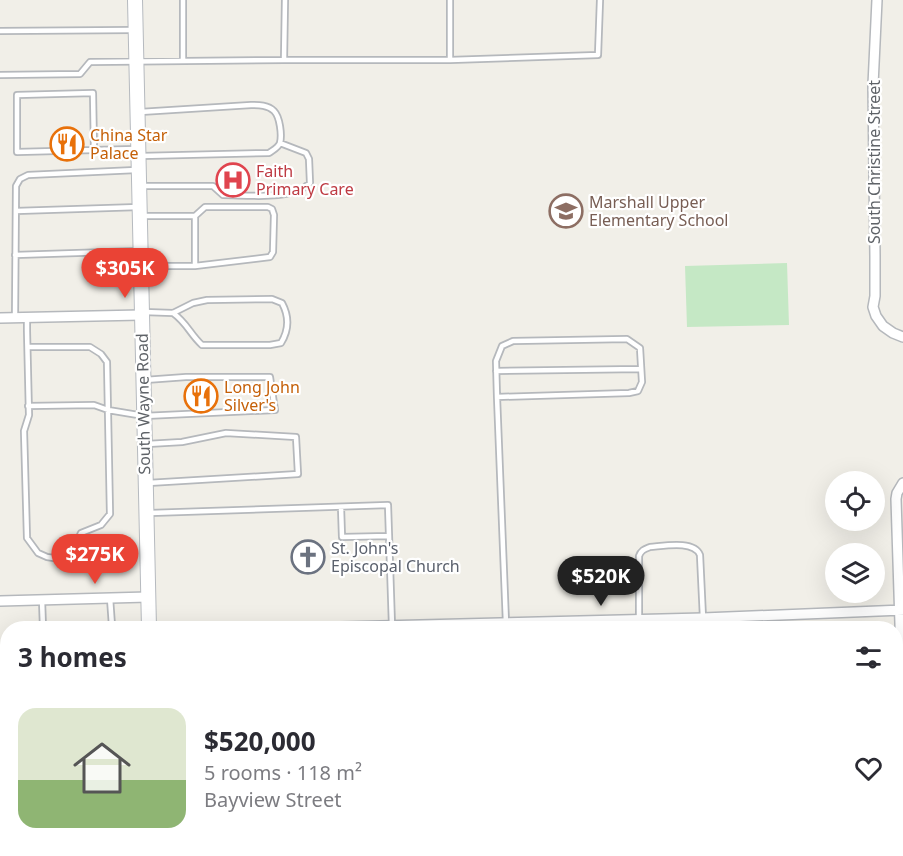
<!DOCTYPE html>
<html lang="en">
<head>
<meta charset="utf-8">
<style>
	:root { --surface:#fff; --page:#f2f2f3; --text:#2b2b33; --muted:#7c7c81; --accent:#ea4335 }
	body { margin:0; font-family:"Noto Sans",sans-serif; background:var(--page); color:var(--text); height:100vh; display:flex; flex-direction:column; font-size:22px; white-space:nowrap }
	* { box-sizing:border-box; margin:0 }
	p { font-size:20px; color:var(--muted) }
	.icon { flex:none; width:33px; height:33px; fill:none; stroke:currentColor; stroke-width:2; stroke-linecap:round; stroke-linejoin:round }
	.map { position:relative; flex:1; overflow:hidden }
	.panel { position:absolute; left:0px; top:621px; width:903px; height:236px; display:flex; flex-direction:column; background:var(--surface); border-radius:24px 24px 0 0; box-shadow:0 6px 24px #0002 }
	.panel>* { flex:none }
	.fabs { position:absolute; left:825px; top:471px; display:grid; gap:12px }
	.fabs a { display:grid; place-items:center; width:60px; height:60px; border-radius:50%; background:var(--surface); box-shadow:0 6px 24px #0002; font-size:30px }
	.price { position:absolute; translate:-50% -51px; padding:0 14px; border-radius:21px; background:var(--accent); color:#fff; font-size:20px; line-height:39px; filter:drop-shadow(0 2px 3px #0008) }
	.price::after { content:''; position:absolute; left:50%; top:36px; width:18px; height:14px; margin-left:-9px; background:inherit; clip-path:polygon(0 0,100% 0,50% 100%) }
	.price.current { background:#222; color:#fff }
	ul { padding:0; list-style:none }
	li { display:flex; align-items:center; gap:18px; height:150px; padding:0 18px }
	li span { display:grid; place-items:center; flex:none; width:168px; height:120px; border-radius:18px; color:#555 }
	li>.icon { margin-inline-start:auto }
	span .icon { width:72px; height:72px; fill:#fffc; stroke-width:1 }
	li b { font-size:26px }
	h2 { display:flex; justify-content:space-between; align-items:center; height:72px; padding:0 18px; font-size:26px }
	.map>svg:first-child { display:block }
</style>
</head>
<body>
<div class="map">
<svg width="903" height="856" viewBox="0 0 903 856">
	<rect width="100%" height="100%" fill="#f1efe8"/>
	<!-- green -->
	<path fill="#c5e8c5" d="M787,263L789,325L687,327L685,266Z"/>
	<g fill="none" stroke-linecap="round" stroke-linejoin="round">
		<!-- service casing -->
		<g stroke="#b5b8bc" stroke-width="8">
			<path id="service" d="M183,0V61
				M0,31L132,30
				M284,60H450V0
				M450,60L598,55L600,0
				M0,75L80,74L90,62L284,60L285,0
				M93,93L94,150L17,152V95Z
				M140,112L251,105C259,105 268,105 274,111C280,117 282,135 280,143C278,148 273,150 269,153L141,156
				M94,150L137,149
				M141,186H213L223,195C247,195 292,201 310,183L309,159L306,153L280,143
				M16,211L139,207
				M195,216V266
				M15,255L139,251
				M143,266H195L270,257L273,252L274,215L272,209L268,207H205L195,216H143
				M144,312L173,313L193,303L207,300L272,299L282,303C289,316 289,330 281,343L270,345H202C190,334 187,323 173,313
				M15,318L16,186L20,179L28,175L136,170
				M27,318V331L29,415L24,431L27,538L38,553L47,557L60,559L71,555L81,533L101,525L110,514L107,362L101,354L90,347H28
				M496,371L641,369
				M497,397L629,393L638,391L642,382L640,348L627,339L513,341L502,346L496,361L497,397L506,623
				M28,406L94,405L108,410L144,416L275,410L270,377H186L145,380
				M147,444L182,442L226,433L296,437L298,474L148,483
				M341,507L342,537L389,536
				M150,513L388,505L392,626
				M110,598L112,626
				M42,600L43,628
				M639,619V556C641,550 645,549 650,547C664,546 694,540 700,555L703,618
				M0,773H8
				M0,802H8
				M116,849L133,853L153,852
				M214,849V856
				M0,854L108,849
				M302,856L304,849"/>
		</g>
		<!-- minor casing -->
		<g stroke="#b5b8bc" stroke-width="12">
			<path id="minor" d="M877,0L873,85L875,256V296L873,307L876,316L883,326L893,333L903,337
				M0,318L141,315
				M903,483L897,493L896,499L903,717
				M0,601L148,597
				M300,628L703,618L903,610
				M896,744L903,743
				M445,849L446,856"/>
		</g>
		<!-- secondary casing -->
		<g stroke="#b6babf" stroke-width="16">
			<path id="secondary" d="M135,0L149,628
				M155,849V856"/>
		</g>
		<!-- service -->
		<use href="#service" stroke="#fff" stroke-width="4.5"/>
		<!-- minor -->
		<use href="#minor" stroke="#fff" stroke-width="9"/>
		<!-- secondary -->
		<use href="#secondary" stroke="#fff" stroke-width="14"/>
	</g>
	<!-- icons -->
	<defs>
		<g id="restaurant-ring" transform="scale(1.725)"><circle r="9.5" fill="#fff" stroke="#e8710a" stroke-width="1.5"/><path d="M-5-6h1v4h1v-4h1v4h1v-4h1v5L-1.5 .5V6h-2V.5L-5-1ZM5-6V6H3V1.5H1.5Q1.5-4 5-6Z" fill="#e8710a"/></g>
		<g id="hospital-ring" transform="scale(1.725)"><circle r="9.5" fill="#fff" stroke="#e0444e" stroke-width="1.5"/><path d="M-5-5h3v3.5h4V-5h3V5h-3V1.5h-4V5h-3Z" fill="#e0444e"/></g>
		<g id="school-ring" transform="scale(1.725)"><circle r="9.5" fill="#fff" stroke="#8d6e63" stroke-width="1.5"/><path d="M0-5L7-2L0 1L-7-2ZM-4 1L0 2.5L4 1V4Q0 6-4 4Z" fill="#8d6e63"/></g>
		<g id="church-ring" transform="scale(1.725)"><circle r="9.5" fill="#fff" stroke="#6b7280" stroke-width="1.5"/><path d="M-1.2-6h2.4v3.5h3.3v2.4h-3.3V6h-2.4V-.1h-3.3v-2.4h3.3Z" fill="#6b7280"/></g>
	</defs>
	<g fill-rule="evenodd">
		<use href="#restaurant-ring" x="67" y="144"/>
		<use href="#hospital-ring" x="233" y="180"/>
		<use href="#school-ring" x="566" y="211"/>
		<use href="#restaurant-ring" x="201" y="396"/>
		<use href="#church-ring" x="308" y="557"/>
	</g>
	<g text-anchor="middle" stroke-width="4.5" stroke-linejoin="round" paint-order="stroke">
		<!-- food labels -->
		<g font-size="16" fill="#c56008" stroke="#fff" text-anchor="start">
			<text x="90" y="141">China Star<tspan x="90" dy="18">Palace</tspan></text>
			<text x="224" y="393">Long John<tspan x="224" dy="18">Silver's</tspan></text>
		</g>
		<!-- street labels -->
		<g font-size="16" fill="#5f6368" stroke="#fff">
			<text transform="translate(874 162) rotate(-90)" y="6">South Christine Street</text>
			<text transform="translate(143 404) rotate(-91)" y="6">South Wayne Road</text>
		</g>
		<!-- health labels -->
		<g font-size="16" fill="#be3a42" stroke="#fff" text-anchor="start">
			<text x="256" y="177">Faith<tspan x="256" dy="18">Primary Care</tspan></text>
		</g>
		<!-- education labels -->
		<g font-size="16" fill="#785e54" stroke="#fff" text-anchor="start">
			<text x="589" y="208">Marshall Upper<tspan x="589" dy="18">Elementary School</tspan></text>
		</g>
		<!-- worship labels -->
		<g font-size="16" fill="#5b616d" stroke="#fff" text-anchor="start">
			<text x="331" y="554">St. John's<tspan x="331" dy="18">Episcopal Church</tspan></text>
		</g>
	</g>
</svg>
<div class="fabs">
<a><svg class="icon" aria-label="locate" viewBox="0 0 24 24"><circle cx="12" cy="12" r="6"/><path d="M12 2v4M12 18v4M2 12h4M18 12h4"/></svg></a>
<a><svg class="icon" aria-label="layers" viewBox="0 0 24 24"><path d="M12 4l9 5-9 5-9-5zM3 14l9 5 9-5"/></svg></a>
</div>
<b class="price" style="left:125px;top:299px">$305K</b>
<b class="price" style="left:95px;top:585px">$275K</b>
<b class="price current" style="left:601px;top:607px">$520K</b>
<section class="panel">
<h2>3 homes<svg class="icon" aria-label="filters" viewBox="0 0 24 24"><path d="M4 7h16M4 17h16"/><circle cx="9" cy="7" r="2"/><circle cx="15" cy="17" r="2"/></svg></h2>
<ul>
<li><span style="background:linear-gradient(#dfe7d0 60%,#8fb573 0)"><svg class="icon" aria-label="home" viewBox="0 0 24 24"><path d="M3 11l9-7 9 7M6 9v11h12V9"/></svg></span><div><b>$520,000</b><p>5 rooms · 118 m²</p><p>Bayview Street</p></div><svg class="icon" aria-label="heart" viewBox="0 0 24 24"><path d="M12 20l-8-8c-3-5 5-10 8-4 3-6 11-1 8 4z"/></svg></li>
</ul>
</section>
</div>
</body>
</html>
